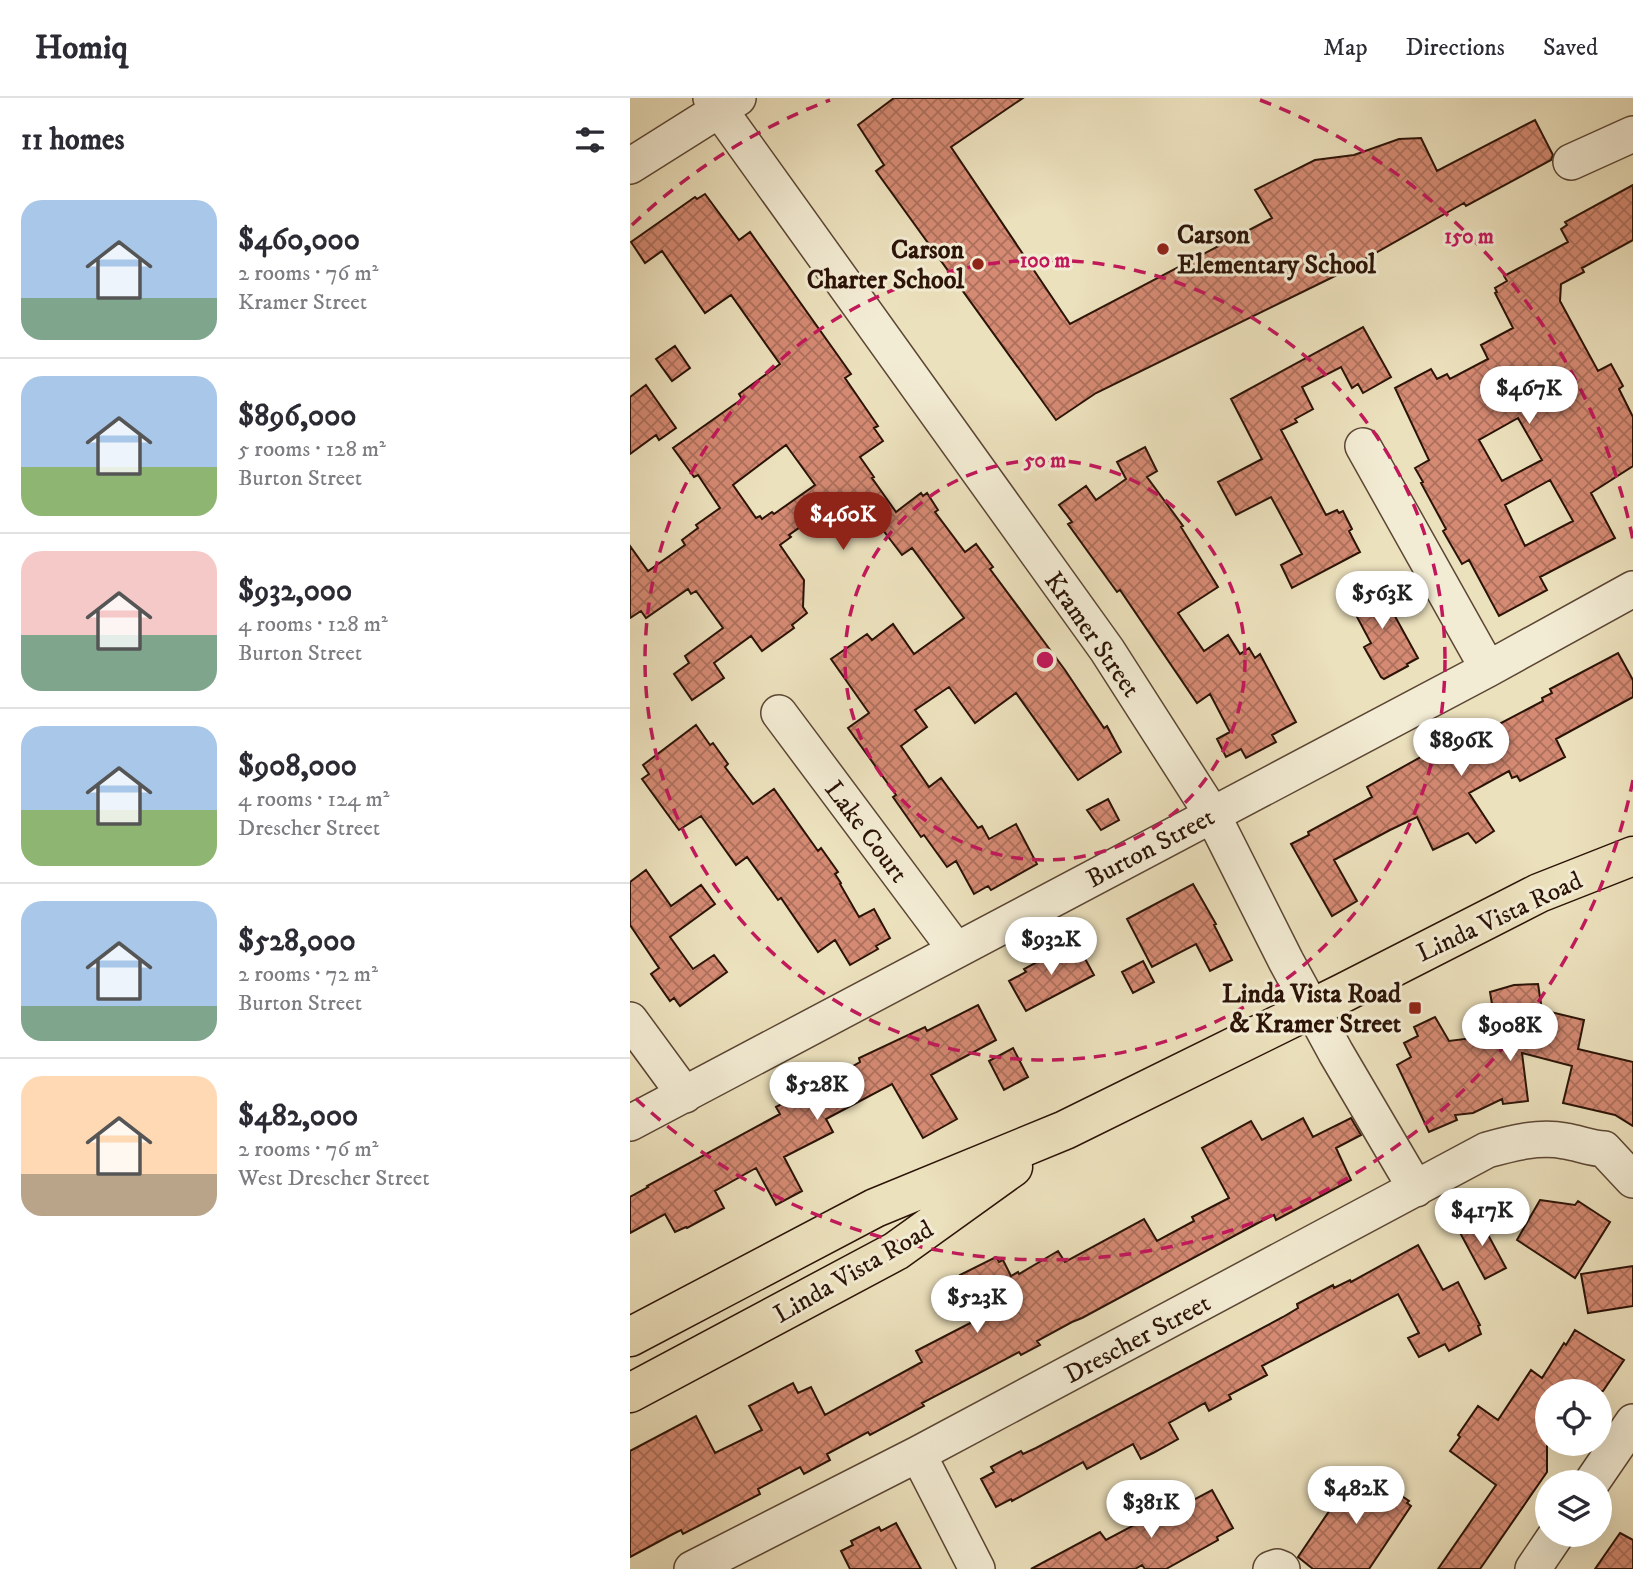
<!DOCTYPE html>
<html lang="en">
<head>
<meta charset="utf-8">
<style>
	:root { --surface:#fff; --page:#f2f2f3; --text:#2b2b33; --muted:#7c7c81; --line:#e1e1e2; --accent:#8f2418 }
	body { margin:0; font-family:"IM FELL DW Pica",serif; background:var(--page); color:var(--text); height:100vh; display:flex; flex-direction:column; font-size:26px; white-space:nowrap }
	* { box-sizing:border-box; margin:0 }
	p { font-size:23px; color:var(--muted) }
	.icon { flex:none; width:38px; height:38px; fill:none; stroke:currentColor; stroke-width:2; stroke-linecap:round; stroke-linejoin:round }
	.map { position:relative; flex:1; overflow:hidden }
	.drawer { display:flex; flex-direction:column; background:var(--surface); width:630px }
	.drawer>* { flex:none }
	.buttons { position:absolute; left:905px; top:1281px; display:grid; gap:14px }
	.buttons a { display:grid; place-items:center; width:77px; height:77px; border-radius:50%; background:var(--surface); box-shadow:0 7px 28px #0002; font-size:35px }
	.price { position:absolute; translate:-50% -60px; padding:0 16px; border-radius:24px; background:#fff; color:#222; font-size:23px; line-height:46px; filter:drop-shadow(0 2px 4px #0008) }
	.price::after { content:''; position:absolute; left:50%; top:42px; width:21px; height:16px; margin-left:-10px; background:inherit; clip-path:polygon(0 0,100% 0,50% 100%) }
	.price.current { background:var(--accent); color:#fff }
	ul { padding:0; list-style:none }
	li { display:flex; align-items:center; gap:21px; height:175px; padding:0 21px }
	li+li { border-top:2px solid var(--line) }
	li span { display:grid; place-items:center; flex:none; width:196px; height:140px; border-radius:21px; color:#555 }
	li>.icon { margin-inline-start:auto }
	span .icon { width:84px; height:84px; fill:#fffc; stroke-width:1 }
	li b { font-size:30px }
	h2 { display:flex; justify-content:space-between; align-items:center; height:84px; padding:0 21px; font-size:30px }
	header { display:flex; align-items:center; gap:42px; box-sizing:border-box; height:98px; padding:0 35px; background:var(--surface); border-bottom:2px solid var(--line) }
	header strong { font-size:33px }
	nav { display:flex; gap:38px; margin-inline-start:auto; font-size:24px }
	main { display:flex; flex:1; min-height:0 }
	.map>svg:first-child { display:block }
</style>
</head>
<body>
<header>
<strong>Homiq</strong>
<nav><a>Map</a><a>Directions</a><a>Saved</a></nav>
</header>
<main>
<section class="drawer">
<h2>11 homes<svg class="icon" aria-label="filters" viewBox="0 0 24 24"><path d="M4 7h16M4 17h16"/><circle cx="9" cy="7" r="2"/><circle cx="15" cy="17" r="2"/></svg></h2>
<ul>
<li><span style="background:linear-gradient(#a9c7e8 70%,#7fa58c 0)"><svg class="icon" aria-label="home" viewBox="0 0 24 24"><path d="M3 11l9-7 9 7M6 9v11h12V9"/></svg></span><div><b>$460,000</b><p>2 rooms · 76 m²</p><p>Kramer Street</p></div></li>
<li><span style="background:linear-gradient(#a9c7e8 65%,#8fb573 0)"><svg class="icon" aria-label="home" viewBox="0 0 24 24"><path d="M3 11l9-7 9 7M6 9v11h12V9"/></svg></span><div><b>$896,000</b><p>5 rooms · 128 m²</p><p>Burton Street</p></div></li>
<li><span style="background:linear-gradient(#f6c9c9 60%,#7fa58c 0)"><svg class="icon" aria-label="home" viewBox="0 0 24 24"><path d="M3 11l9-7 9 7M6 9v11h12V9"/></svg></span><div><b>$932,000</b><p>4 rooms · 128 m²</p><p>Burton Street</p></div></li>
<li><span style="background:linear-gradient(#a9c7e8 60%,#8fb573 0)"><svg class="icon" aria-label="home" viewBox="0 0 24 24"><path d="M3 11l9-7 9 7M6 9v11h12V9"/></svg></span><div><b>$908,000</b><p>4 rooms · 124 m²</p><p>Drescher Street</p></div></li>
<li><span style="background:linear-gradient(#a9c7e8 75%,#7fa58c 0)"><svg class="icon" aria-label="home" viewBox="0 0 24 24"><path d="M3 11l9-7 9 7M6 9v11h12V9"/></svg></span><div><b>$528,000</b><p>2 rooms · 72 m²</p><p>Burton Street</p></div></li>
<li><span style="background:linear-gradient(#ffd9b3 70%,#b9a48a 0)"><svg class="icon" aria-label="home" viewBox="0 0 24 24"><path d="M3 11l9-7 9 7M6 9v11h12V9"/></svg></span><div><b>$482,000</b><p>2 rooms · 76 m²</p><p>West Drescher Street</p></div></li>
</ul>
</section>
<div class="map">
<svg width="1003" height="1471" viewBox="0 0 1003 1471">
	<defs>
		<pattern id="building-cross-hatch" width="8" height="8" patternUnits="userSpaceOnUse" patternTransform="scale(1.75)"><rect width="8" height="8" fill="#d58a73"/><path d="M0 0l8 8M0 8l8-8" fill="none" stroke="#ad705c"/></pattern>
	</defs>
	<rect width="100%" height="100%" fill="#ece1bd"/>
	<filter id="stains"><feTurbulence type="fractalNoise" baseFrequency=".00286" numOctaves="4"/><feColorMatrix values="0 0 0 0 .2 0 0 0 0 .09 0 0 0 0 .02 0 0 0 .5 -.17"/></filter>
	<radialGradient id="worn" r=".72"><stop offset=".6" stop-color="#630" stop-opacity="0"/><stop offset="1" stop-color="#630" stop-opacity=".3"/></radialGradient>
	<!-- building -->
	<path fill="url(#building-cross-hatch)" stroke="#2b1307" stroke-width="2" fill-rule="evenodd" d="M264,0H393L321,49L440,226L642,120L625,92L685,62L724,57L769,41L791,40L807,73L905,22L923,57L921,62L836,108L834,105L703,179L466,295L426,322L246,73L254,67L228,27Z
		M1003,87V142L952,170L954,174L931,186L930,203L968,273L981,266L993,288L989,291L1003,319V368L961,395L985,440L910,479L917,492L869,518L839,462L832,466L813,433L816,431L791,385L793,384L785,370L799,362L765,290L801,271L807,281L817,276L820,281L858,261L851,247L883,230L865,195L867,194L865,190L877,183L874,178L938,144L931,131L937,127L935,124ZM888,320L912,362L872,383L849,342ZM920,382L943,423L895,448L875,407Z
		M75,96L109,142L120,134L221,276L215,280L248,328L244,330L253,343L230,359L244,379L242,380L266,414L291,395L293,398L297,395L308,412L305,414L335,454L346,446L363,469L360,471L435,572L474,630L477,628L491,654L448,682L386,595L345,625L319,589L285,612L297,629L271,648L299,689L311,680L348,730L352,728L359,741L386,726L407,766L361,792L358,788L344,796L326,763L317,769L294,737L291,739L263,699L266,697L218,630L239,615L201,561L237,536L242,542L263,526L284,556L334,520L282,450L272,457L246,423L238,429L218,401L203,412L200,408L159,437L161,439L150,447L174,482L173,509L177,515L162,527L164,530L132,553L121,538L84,565L94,580L62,602L44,576L59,565L55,558L93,530L66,493L61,496L58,491L16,520L11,513L0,520V448L18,473L55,447L52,442L68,430L66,427L90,410L68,377L64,379L43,350L112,301L109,296L150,266L101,197L75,215L32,153L15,165L1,144L65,99L67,101ZM156,347L185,387L144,416L142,414L132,421L130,418L126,420L103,387Z
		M733,229L761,279L733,295L728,286L722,290L711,269L672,289L683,311L665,321L667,324L651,332L696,417L707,412L709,415L713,413L722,431L719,433L730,454L662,490L651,467L672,456L641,399L606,417L588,384L632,361L601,301Z
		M45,248L60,270L42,283L26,261Z
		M16,287L46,330L29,342L26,337L0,356V299Z
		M515,349L527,373L517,379L553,428L551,429L588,489L548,515L574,553L598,537L610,556L619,550L625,560L630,556L666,624L642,637L646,644L616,660L611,651L596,659L587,641L600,634L580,596L567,605L490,492L487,494L438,426L442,424L429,407L456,388L466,402L496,381L487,364Z
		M745,482L788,560L777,566L778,568L754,581L751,579L734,549L741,545L717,500Z
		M988,555L1003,582V599L926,641L935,659L890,683L887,678L882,680L879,673L839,695L864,733L846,745L838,735L803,752L787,719L760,732L704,762L727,803L702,818L661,746L679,737L678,734L742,699L737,689L832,636L837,643L913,603L912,600L922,595L920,591Z
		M66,627L80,647L83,645L98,666L95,669L123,706L144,691L188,753L191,750L208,774L205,776L211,785L210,786L229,819L244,811L260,840L246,848L248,851L220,867L205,842L188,854L151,800L148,802L117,759L106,767L71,718L49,732L12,681L19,676L13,667Z
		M478,701L489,722L471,732L457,712Z
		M16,772L41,808L71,787L85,806L40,839L63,871L84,857L97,874L50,908L44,900L40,903L21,876L29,870L0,827V784Z
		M563,786L586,826L584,827L602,862L580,873L566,846L522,869L497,821Z
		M447,846L464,877L396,913L379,883L396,874L394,871L429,852L431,855Z
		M513,863L524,884L503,895L492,874Z
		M908,886L912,912L954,922L948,951L1003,964V1028L985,1017L933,1005L942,968L892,955L898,1003L873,1006L872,1001L843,1015L825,1017L827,1022L799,1034L767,967L781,959L774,945L788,938L784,929L805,919L819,943L867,937L860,894L884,887Z
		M348,907L366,942L301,977L327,1021L293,1040L262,986L196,1021L203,1034L154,1059L172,1093L146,1107L126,1070L85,1093L94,1110L57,1130L56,1129L45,1134L35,1116L0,1135V1099L18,1089L17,1088L150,1016L146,1009L214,973L230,964L229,960L295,929L297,933Z
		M383,950L398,979L374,992L359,963Z
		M673,1020L683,1039L721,1020L731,1037L706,1050L721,1082L646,1122L644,1117L628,1125L452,1220L442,1224L407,1243L410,1247L391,1257L389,1254L292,1305L294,1308L240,1337L238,1334L197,1356L200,1362L174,1376L170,1369L128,1391L130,1396L53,1436L51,1432L43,1436L0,1459V1353L66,1318L85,1355L132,1332L119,1308L163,1285L168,1295L181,1289L195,1317L292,1264L286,1253L352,1219L330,1177L366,1159L369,1164L373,1162L381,1178L388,1174L389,1176L428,1153L435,1164L514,1121L527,1143L564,1123L562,1119L599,1100L572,1050L621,1023L632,1042Z
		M910,1102L945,1107L948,1103L980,1124L945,1180L887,1142Z
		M849,1120L876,1170L855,1181L828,1131Z
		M788,1147L813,1192L828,1184L850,1227L848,1228L851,1236L819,1253L815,1246L789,1259L778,1240L789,1235L768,1196L632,1268L637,1277L599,1297L601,1301L579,1313L575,1305L539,1325L548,1341L523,1355L511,1361L503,1346L457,1371L453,1364L382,1403L381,1401L366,1409L351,1381L364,1374L361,1369L391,1353L393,1356L406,1350L653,1219L668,1210L667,1206L703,1187L704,1190L720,1182L721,1184Z
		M1003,1168V1208L958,1215L951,1176Z
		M945,1232L994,1262L973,1293H917V1374L850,1471H808L866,1387L820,1353L830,1339L828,1337L848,1308L868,1322L901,1272L912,1280L934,1245L936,1247Z
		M727,1372L732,1375L733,1372L779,1403L777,1405L781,1408L739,1471H683L668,1459Z
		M582,1392L603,1430L587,1439L588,1442L536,1471H515L512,1467L505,1471H401L470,1434L476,1442L538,1409L541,1414Z
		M266,1425L291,1471H220L211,1453L223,1447L221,1443L249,1429L251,1433Z
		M990,1435L1003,1442V1471H965Z"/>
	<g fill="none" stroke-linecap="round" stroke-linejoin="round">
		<!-- minor casing -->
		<g stroke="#5b4634" stroke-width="38">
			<path id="minor" d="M81,0L477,552L582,716L656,863L706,955L786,1091
				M941,64L1003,36
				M0,68L108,0
				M733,348L858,571
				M149,615L326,852
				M0,922L55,997
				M0,1025L858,571L1003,491
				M288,1356L347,1471
				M962,1384L1003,1324
				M62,1471L288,1356L857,1052C882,1045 909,1038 935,1043C948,1045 960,1050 974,1051L1003,1082
				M641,1471L647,1469L652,1471
				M903,1471L926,1437"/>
		</g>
		<!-- major casing -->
		<g stroke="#2b1307" stroke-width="41">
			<path id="major" d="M0,1239L245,1110L435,1032L713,895L909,795L1003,758
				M0,1295L266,1153L383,1069"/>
		</g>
		<!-- minor -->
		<use href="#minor" stroke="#f3ecd4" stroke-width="35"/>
		<!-- major -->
		<use href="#major" stroke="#ece1bd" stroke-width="38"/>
	</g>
	<!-- distance rings -->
	<g fill="none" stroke="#c2185b" stroke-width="3.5" stroke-dasharray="12 9">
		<circle cx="415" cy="562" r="200"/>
		<circle cx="415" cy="562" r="400"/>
		<path d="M1003 682A600 600 0 0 1 2 997M2 127A600 600 0 0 1 200 2M630 2A600 600 0 0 1 1003 442"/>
	</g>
	<!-- markers -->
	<g fill="#8f2418" stroke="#f3ecd4" stroke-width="2.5">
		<circle cx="533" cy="151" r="7"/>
		<circle cx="348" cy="166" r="7"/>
		<rect x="778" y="903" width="14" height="14" rx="3.5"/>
	</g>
	<g text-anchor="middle" stroke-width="6" stroke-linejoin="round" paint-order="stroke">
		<!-- poi labels -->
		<g font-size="26" font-weight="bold" fill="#2b1307" stroke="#f3ecd4" text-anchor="end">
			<text x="547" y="145" text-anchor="start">Carson<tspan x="547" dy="30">Elementary School</tspan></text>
			<text x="334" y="160">Carson<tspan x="334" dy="30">Charter School</tspan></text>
			<text x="771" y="904">Linda Vista Road<tspan x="771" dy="30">&amp; Kramer Street</tspan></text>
		</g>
		<!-- street labels -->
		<g font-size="26" fill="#2b1307" stroke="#f3ecd4">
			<text transform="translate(463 536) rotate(55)" y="9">Kramer Street</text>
			<text transform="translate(237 733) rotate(53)" y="9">Lake Court</text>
			<text transform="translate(520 749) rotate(-28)" y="9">Burton Street</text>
			<text transform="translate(869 818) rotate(-25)" y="9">Linda Vista Road</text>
			<text transform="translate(223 1173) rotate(-30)" y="9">Linda Vista Road</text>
			<text transform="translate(507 1240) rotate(-28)" y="9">Drescher Street</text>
		</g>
	</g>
	<circle cx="415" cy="562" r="10" fill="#c2185b" stroke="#f3ecd4" stroke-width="3.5"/>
	<g font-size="21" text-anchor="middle" font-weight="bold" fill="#c2185b" stroke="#f3ecd4" stroke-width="6" stroke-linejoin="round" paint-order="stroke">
		<text x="839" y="145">150 m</text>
		<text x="415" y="169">100 m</text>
		<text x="415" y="369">50 m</text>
	</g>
	<rect width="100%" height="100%" filter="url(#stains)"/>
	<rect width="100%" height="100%" fill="url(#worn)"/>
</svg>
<div class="buttons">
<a><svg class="icon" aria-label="locate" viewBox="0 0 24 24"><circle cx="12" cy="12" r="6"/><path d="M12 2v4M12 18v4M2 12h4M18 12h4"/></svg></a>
<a><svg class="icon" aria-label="layers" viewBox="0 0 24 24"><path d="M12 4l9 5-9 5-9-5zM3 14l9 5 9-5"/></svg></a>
</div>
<b class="price" style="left:899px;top:328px">$467K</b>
<b class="price current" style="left:213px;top:454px">$460K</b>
<b class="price" style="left:752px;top:533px">$563K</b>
<b class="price" style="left:831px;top:680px">$896K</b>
<b class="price" style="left:421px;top:879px">$932K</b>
<b class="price" style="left:880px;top:965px">$908K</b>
<b class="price" style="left:187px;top:1024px">$528K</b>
<b class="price" style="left:852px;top:1150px">$417K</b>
<b class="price" style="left:347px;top:1237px">$523K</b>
<b class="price" style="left:726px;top:1428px">$482K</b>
<b class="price" style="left:521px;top:1442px">$381K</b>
</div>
</main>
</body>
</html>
